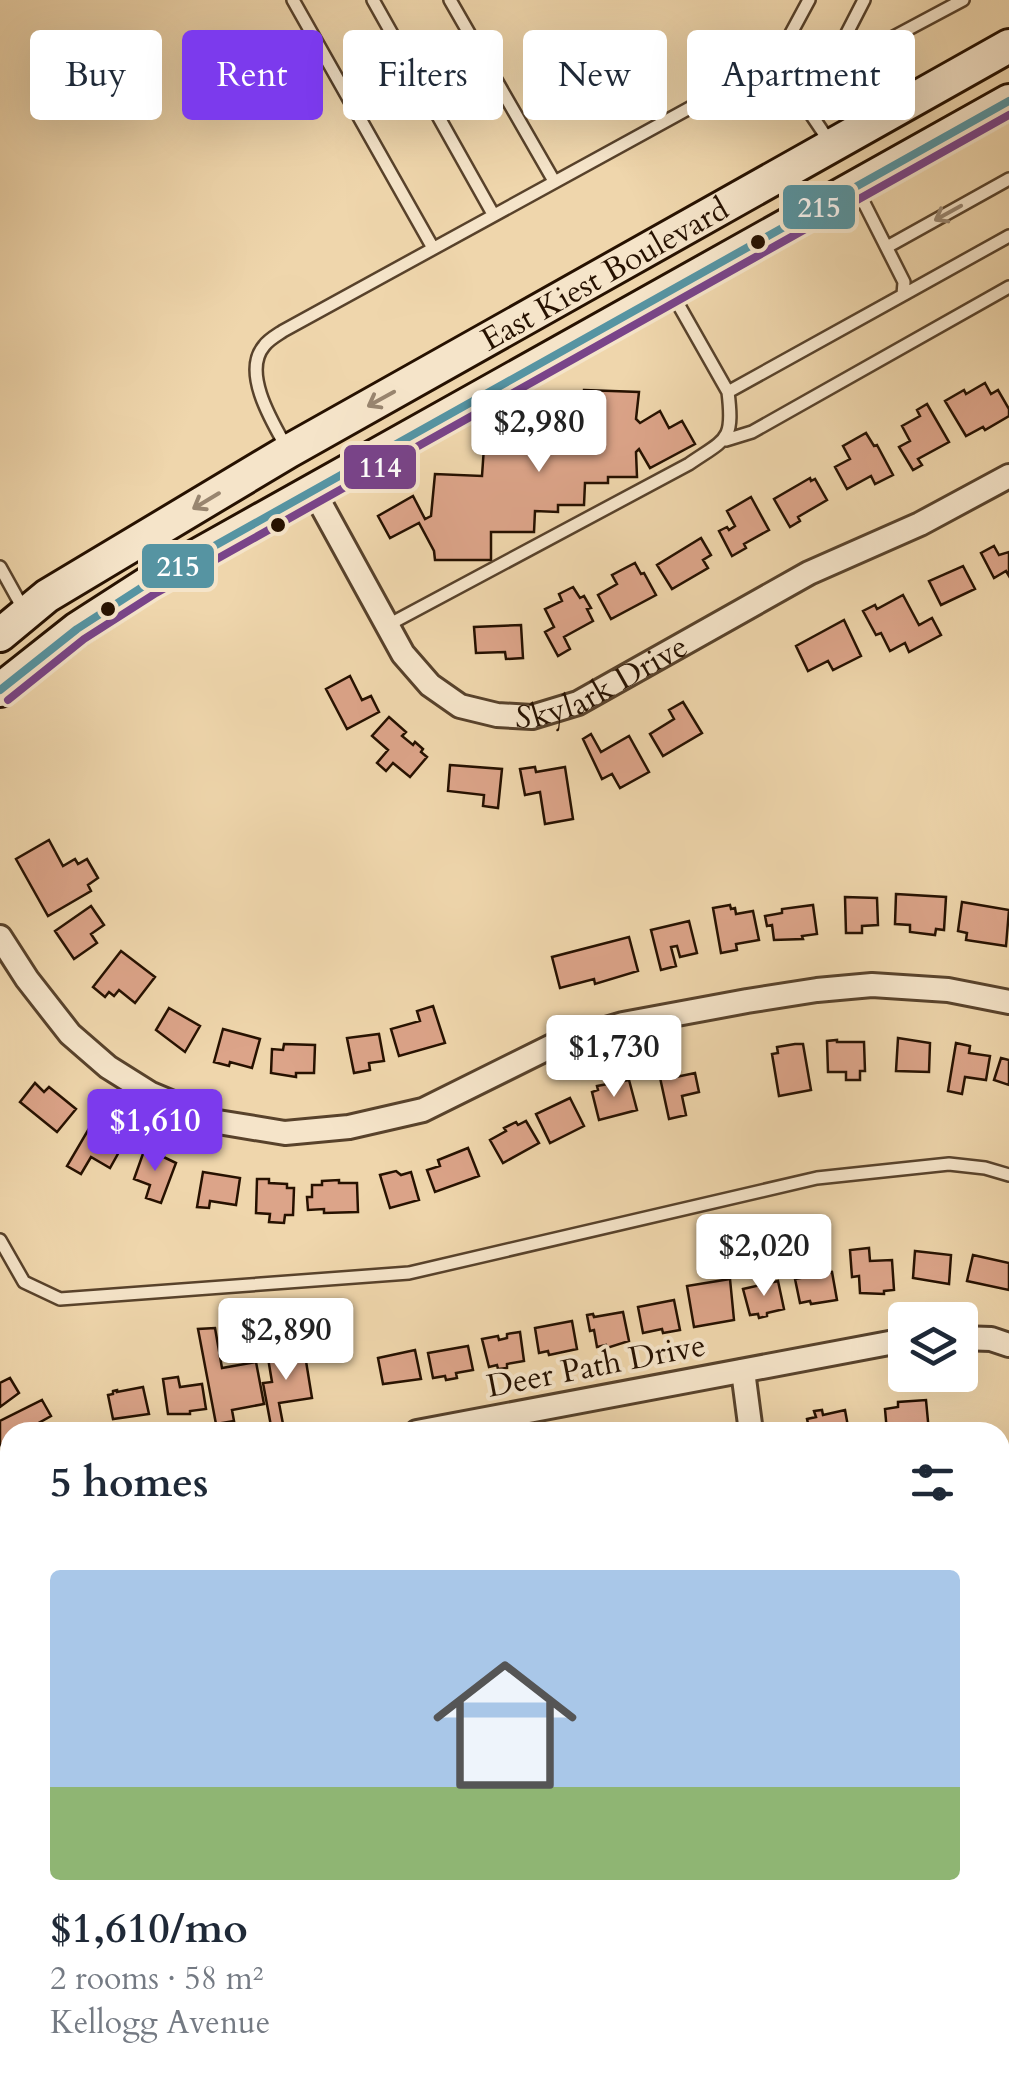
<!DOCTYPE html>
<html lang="en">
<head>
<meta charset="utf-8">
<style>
	:root { --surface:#fff; --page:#f2f2f3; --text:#1f2937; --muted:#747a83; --accent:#7c3aed }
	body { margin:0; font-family:Cardo,serif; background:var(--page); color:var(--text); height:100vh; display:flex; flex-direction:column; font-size:38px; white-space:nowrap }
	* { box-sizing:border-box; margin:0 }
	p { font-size:32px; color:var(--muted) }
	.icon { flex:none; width:55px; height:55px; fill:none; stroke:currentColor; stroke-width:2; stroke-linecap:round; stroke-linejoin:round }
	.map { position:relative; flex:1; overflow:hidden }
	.sheet { position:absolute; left:0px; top:1422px; width:1010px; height:672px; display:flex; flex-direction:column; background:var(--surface); border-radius:30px 30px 0 0; box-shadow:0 10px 40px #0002 }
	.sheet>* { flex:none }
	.banner { position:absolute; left:30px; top:30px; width:950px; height:90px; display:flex; gap:20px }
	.fabs { position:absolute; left:888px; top:1302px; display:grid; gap:20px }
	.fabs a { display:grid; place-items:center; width:90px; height:90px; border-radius:10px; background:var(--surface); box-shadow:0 10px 40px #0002; font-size:50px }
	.price { position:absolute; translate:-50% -85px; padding:0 22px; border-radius:10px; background:#fff; color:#222; font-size:32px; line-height:65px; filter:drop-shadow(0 2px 5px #0008) }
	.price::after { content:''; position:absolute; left:50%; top:60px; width:30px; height:22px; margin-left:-15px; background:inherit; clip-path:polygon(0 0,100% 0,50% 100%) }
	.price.current { background:var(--accent); color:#fff }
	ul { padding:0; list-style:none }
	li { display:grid; align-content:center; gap:20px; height:530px; padding:0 50px }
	li span { display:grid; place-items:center; height:310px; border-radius:10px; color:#555 }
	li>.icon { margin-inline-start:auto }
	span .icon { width:180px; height:180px; fill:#fffc; stroke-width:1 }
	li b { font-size:42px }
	h2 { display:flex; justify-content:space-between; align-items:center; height:120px; padding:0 50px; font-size:42px }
	.pill { padding:0 35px; border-radius:10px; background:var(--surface); box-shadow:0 10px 40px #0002; font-size:35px; line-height:90px }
	.pill.current { background:var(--accent); color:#fff }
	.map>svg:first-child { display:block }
</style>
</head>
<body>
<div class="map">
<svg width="1009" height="2094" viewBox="0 0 1009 2094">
	<rect width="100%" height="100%" fill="#efd6ac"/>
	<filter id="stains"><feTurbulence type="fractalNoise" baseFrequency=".002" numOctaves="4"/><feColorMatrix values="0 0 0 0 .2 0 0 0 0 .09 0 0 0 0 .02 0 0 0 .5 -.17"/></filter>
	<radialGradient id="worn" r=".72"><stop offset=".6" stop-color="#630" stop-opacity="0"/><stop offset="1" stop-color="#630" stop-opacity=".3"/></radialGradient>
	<!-- building -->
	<path fill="#dca489" stroke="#261100" stroke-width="2.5" d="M985,383L991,394L998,390L1009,409V416L985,430L983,427L966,436L945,401L964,390L966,394Z
		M584,390L639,392L636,419L640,423L660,411L669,428L682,421L695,444L650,468L639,449L636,452L637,477H608V483H585L584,505H558V512L535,511L534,532H491V560H435L434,551L419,523L390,538L378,516L413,496L425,519L431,516L435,474L482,476L484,447L531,448L534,417L581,418Z
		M927,404L949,442L918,459L922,465L913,470L899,447L910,441L902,426L920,416L917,410Z
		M866,433L874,446L877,445L893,475L875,484L871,476L847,489L835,467L850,459L843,446Z
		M810,478L811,481L815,479L827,500L798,517L800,521L790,527L774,499Z
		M751,497L769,530L744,544L746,548L732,556L719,531L727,527L729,530L735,526L727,511Z
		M701,538L711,555L703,560L708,568L672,589L657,565Z
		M994,546L999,555L1009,552V576L1006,571L994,578L981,553Z
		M635,563L641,574L644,573L656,595L611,619L598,595L617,584L612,575Z
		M963,566L975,589L941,605L929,581Z
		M573,587L580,598L584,596L591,608L587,609L593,621L564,637L570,649L558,656L545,632L554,627L545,609L562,601L559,594Z
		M903,595L919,625L932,618L941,635L909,652L905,643L890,651L881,633L876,635L863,611L875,605L877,609Z
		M844,620L861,656L833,670L828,661L808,671L796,646Z
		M521,625L523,658L506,659L505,652L476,653L474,627Z
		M350,676L362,700L371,696L379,712L347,729L326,689Z
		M683,702L702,733L663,756L650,734L674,719L669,710Z
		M389,717L406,732L402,736L413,745L415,742L423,749L421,752L427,757L410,777L393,763L386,771L377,763L388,750L372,736Z
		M591,734L601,752L629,736L649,772L620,788L612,774L602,779L583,739Z
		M450,765L502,769L498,808L483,806L484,795L448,791Z
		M535,767L536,772L565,767L573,819L545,824L540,792L525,795L520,769Z
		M49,840L63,866L75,859L78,864L87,859L98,878L88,885L91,891L48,916L16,859Z
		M896,894L946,897L944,930L936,929L935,935L910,932V925L895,924Z
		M845,897L877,898L878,925L862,926V933H846Z
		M962,902L1009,910L1006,946L966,940L967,933L958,931Z
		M730,905L731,909L735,908L736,914L753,911L759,940L736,944L737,950L721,953L713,908Z
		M813,905L817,934L802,936L803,939L774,940L772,925L767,926L765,916L782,913V909Z
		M91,906L104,925L91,934L97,943L74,959L55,931Z
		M689,921L697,953L680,957L677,946L671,947L676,966L661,970L651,930Z
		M629,937L638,971L595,984L594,979L560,988L552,957Z
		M121,951L155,977L135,1003L119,990L114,996L109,992L105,997L93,987Z
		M433,1006L445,1043L399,1056L391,1029L420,1021L417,1011Z
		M169,1008L200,1026L185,1052L156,1030Z
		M223,1029L260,1039L252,1068L230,1062L229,1066L214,1062Z
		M379,1034L384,1061L369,1063L370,1070L354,1073L347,1038Z
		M898,1038L930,1043L929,1072L896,1071Z
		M837,1040V1042H864L865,1071H860V1080H846V1072H828L827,1041Z
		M956,1043L970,1046L969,1053L990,1056L986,1080L965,1077L962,1094L948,1091Z
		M284,1044L315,1045L314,1073H296V1077L271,1073L272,1049L283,1050Z
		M795,1044H803L811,1090L779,1096L772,1054L778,1053L777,1047Z
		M1001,1058L1009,1060V1085L994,1080Z
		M675,1069L676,1077L695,1073L699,1092L682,1096L686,1115L669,1119L659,1073Z
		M629,1080L637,1110L599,1120L592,1092L598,1090L597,1086Z
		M35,1083L44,1092L49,1087L76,1109L57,1132L20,1102Z
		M570,1098L584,1126L550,1143L536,1114Z
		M94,1120L107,1128L104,1132L124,1143L110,1168L91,1157L81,1174L67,1166Z
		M526,1121L539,1143L503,1163L490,1140L506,1131L504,1128L516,1122L518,1125Z
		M145,1148L176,1163L161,1203L146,1198L150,1185L134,1179Z
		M468,1148L479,1176L435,1192L427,1170L440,1166L438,1160Z
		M396,1171L401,1175L411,1172L419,1200L390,1208L380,1175Z
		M203,1172L240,1178L236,1205L210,1201L209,1208L197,1207Z
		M257,1179H269V1183L287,1184V1188H294L293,1215H285L284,1223L269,1222L270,1214L256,1213Z
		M339,1180V1183H357L358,1212L324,1213V1209L308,1210L307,1197H312V1185H322V1181Z
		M869,1248L870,1261L892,1260L894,1290L884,1291V1294L860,1293L859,1276L852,1277L850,1250Z
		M915,1251L951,1255L949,1284L913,1278Z
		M973,1255L1009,1263V1290L967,1281Z
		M832,1272L837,1300L811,1304L810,1301L800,1303L795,1279Z
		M730,1279L734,1320L694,1327L687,1286Z
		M778,1281L784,1309L767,1313V1316L759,1318L758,1314L750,1315L743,1289Z
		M674,1300L680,1330L663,1333L662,1329L643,1333L638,1307Z
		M623,1312L629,1341L607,1348L606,1345L597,1347L594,1330L590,1331L587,1315L593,1314L594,1317Z
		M572,1321L577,1349L549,1355L548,1351L539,1353L535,1328Z
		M215,1328L222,1368L256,1362L264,1404L232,1410L234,1421L216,1424L198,1329Z
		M520,1332L524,1361L507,1364V1368L498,1369L497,1365L489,1367L482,1339L498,1336L499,1340L507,1338V1334Z
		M468,1346L473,1370L456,1373L457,1378L446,1380L445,1376L433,1378L428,1353Z
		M287,1349L288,1358L305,1355L312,1398L279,1403L283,1424L271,1426L263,1383L272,1382L267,1352Z
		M415,1350L421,1379L383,1384L378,1358Z
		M178,1377L180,1387L202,1384L206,1409L190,1411V1414H168L163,1379Z
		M10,1378L19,1393L0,1407V1383Z
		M143,1387L149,1414L113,1419L108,1395L113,1394V1391L117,1390V1392Z
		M42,1400L51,1416L28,1429L30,1432H10L9,1460L0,1443V1421Z
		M926,1400L929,1432H887L885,1409L898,1407V1402Z
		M822,1410L823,1415L845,1410L849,1432H810L807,1419L816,1417L814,1411Z
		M1008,1469L1009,1470V1520L1000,1515V1485Z
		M1000,1524L1009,1528V1556L1000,1579Z
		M2,1792L10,1806V1835L0,1842V1793Z
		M1006,1831L1009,1832V1871L1000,1862V1838Z
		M654,2085H668L673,2094H639Z
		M692,2085H722L705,2094H697Z"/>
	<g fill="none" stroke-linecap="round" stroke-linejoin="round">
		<!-- lane casing -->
		<g stroke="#58422b" stroke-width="16">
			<path id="lane" d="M293,0L433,248
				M373,0L493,214
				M450,0L554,181
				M827,72L864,0
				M769,74L809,0
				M796,92L826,73L963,0
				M887,247L1009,179
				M673,295L728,392L903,295L904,282L858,191
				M903,295L1009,236
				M726,440L752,432L1009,287
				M288,450C274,425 241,373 264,346C268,340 277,335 283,331L748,76L769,74L796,92L829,141
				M0,567L25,612
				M388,625L689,464C727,438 734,441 728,392
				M0,1240L24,1282L60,1299L409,1273L817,1178L949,1164L985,1168L1009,1175
				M0,1716L10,1710
				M1,2094L17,2085"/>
		</g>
		<!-- street casing -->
		<g stroke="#58422b" stroke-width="28">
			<g id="street">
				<path id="s1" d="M313,490L403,654L430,685L460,706L497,715L532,717L578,703L809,573L920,524L1009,476"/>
				<path d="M0,937L27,979L70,1034L108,1067L151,1094L218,1122L285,1133L349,1127L423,1110L558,1043L623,1024L747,1001L817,990L872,985L948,990L1009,1002"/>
				<path d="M960,1338L991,1339L1009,1345"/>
				<path d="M743,1371L751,1432"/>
				<path d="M417,1432L905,1340"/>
				<path d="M0,1520L10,1515"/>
				<path d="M0,1558L10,1575"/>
				<path d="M1000,1729L1009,1711"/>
				<path d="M0,1905L10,1899"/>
				<path d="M150,2085L151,2094"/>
				<path d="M484,2094L511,2085"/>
			</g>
		</g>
		<!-- secondary casing -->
		<g stroke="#261100" stroke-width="38">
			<g id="secondary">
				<path id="s2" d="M0,635L47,596L289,451L1009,46"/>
				<path d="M0,690L77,629L150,582L1009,101"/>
			</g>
		</g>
		<!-- lane -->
		<use href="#lane" stroke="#f5e4c9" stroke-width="11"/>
		<!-- street -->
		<use href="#street" stroke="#f5e4c9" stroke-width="22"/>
		<!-- secondary -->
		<use href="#secondary" stroke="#f5e4c9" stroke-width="32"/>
		<!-- bus-1 casing -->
		<g stroke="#f5e4c9" stroke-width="15">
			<path id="bus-1" d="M0,690L77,629L150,582L1009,101"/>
		</g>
		<!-- bus-2 casing -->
		<g stroke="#f5e4c9" stroke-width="15">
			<path id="bus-2" d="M8,700L84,639L156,593L1009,115"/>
		</g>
		<!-- bus-1 -->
		<use href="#bus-1" stroke="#5694a2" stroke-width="8"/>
		<!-- bus-2 -->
		<use href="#bus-2" stroke="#794489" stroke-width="8"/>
	</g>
	<!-- one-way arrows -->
	<defs><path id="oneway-shaft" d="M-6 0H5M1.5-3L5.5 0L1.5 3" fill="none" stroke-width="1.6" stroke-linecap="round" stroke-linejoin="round" transform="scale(2.5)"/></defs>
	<g stroke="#98856f">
		<use href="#oneway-shaft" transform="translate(948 213) rotate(151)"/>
		<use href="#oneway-shaft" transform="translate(381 399) rotate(151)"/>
		<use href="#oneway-shaft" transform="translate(206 501) rotate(149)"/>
	</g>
	<!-- markers -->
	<g fill="#261100" stroke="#f5e4c9" stroke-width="4">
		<circle cx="758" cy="242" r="9"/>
		<circle cx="278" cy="525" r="9"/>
		<circle cx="108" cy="609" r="9"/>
	</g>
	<g text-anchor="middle" stroke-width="8" stroke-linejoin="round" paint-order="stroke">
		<!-- street labels -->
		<g font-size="32" fill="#261100" stroke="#f5e4c9">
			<text dy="11" stroke="none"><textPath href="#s2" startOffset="705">East Kiest Boulevard</textPath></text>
			<text dy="11" stroke="none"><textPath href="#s1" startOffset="415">Skylark Drive</textPath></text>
			<text transform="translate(596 1365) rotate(-11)" y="11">Deer Path Drive</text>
		</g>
	</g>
	<g stroke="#f5e4c9" stroke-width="4">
		<rect x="781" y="183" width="76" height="48" rx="10" fill="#5694a2"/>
		<rect x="342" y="443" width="76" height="48" rx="10" fill="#794489"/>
		<rect x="140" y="542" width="76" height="48" rx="10" fill="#5694a2"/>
	</g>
	<g font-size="28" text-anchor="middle" font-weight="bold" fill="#fff">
		<text x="819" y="217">215</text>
		<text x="380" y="477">114</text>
		<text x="178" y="576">215</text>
	</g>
	<rect width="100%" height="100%" filter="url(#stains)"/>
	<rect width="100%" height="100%" fill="url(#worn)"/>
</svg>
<div class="fabs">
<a><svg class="icon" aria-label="layers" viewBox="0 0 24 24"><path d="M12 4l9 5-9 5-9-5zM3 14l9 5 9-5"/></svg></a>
</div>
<b class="price" style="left:539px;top:475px">$2,980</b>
<b class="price" style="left:614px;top:1100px">$1,730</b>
<b class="price current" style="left:155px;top:1174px">$1,610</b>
<b class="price" style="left:764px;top:1299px">$2,020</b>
<b class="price" style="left:286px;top:1383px">$2,890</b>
<div class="banner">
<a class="pill">Buy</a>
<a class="pill current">Rent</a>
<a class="pill">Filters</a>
<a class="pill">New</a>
<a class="pill">Apartment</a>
</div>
<section class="sheet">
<h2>5 homes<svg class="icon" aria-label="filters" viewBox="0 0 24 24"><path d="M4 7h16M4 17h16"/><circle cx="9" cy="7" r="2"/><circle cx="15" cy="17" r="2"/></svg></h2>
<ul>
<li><span style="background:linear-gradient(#a9c7e8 70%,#8fb573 0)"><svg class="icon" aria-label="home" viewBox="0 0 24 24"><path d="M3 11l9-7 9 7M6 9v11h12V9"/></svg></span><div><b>$1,610/mo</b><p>2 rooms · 58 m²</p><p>Kellogg Avenue</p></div></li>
</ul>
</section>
</div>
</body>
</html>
